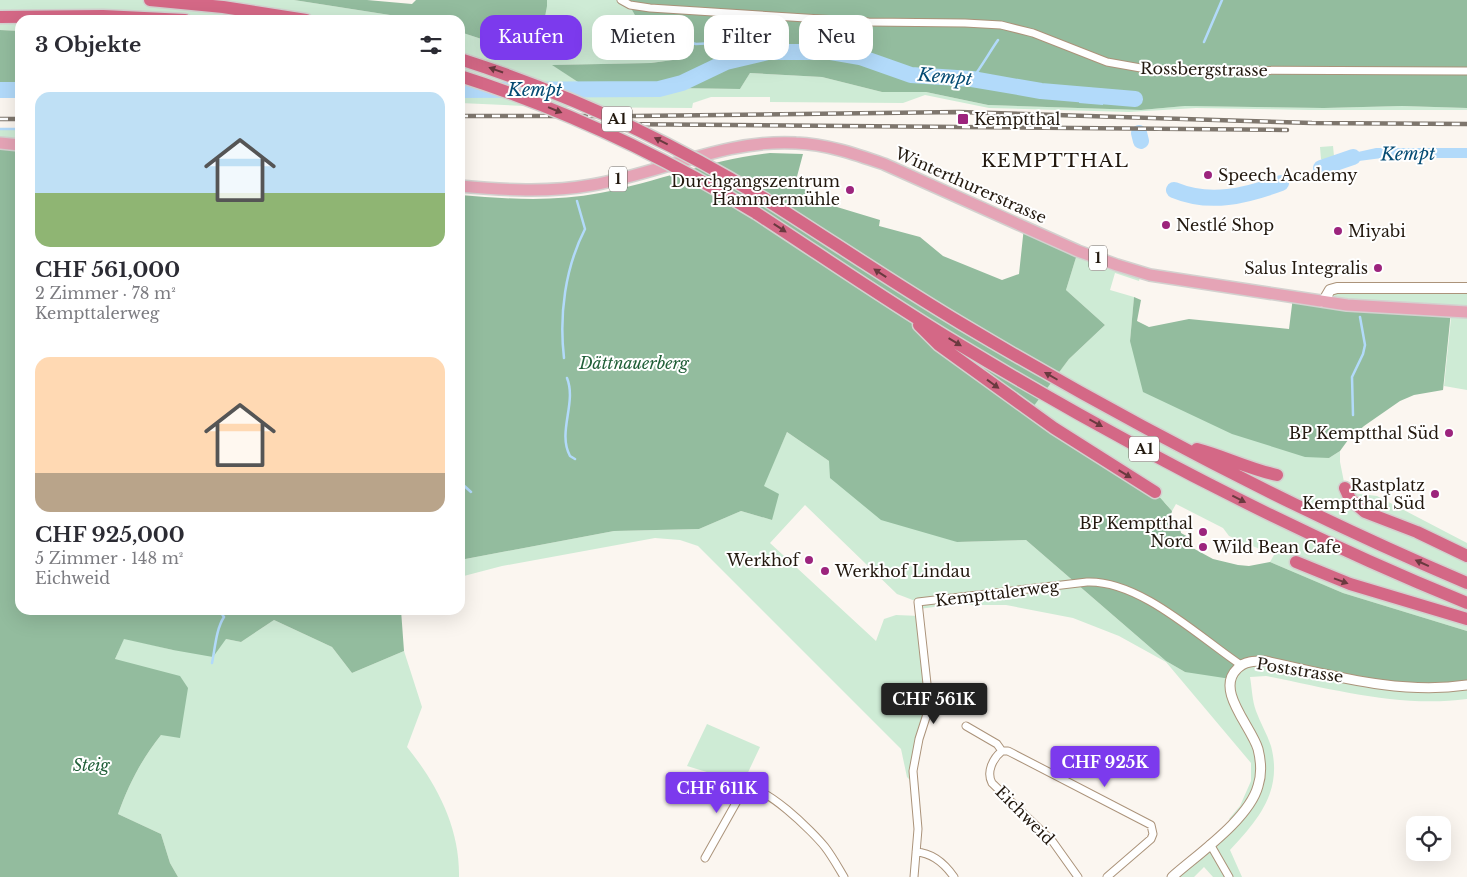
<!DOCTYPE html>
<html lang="de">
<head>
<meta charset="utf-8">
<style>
	:root { --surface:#fff; --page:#f2f2f3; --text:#2b2b33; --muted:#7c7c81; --accent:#7c3aed }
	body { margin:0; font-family:"Libre Baskerville",serif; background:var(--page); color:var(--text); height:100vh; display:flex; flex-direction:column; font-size:19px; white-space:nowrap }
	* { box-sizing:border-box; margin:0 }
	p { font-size:16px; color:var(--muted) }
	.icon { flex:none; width:28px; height:28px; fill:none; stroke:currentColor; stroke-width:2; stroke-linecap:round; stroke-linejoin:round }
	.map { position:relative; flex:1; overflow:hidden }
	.details { position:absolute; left:15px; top:15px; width:450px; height:600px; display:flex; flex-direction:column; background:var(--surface); border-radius:15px; box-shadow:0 5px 20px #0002 }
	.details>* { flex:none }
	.hud { position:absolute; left:480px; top:15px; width:475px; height:45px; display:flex; gap:10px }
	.tools { position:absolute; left:1406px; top:816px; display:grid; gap:10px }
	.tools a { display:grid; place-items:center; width:45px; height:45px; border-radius:10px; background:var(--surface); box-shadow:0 5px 20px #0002; font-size:25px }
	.price { position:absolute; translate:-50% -42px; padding:0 11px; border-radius:5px; background:var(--accent); color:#fff; font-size:16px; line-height:32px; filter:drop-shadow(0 1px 2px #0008) }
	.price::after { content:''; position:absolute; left:50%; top:30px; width:15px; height:11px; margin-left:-8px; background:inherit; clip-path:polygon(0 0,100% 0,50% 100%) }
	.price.on { background:#222; color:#fff }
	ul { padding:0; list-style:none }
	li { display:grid; align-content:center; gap:10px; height:265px; padding:0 20px }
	li span { display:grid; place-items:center; height:155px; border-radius:15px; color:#555 }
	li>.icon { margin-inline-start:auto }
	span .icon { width:90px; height:90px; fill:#fffc; stroke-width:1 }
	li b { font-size:21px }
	h2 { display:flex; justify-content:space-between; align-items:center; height:60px; padding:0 20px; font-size:21px }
	.pill { padding:0 18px; border-radius:15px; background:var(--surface); box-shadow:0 5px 20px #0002; font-size:18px; line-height:45px }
	.pill.on { background:var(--accent); color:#fff }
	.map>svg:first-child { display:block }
</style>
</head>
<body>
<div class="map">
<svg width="1467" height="877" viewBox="0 0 1467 877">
	<rect width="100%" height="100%" fill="#fbf6f0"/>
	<!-- green -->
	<path fill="#ceebd5" d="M0,0H294L422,20H20V31L0,30Z
		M547,0H621C635,7 635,20 645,32C654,42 669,51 680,59L651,63L553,65L581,84L674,88L740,89L750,73L822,77L882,92H926L988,105L1141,110L1185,106L1324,108L1402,106L1467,108V110H1310L1196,108L1129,112L989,108L925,95L903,103L770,102V97H711L693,103L692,108L549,107L460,103V32L537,57Z
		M0,128H20V145L0,143Z
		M1333,146L1334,156L1323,161L1321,159L1320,147Z
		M1078,251L1141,272L1139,281L1115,273L1110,290L1134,297L1130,341L1329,458L1340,451V462L1345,487L1352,493L1377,496L1467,543V631L1343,593L1270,562L1274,555L1229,536L1223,528L1176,504L1172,511L1165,503L1029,411L1069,359L1105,325L1066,290Z
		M1467,288V390L1444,386L1451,318L1323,302L1328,293Z
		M787,432L829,461L957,542L1026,540L1166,661L1185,672L1252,662L1467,685V699C1399,708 1332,689 1266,676L1250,677C1252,688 1252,700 1256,711C1260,722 1267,734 1271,746C1283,791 1258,820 1230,850L1242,877H1213L1204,867L1194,877H1172L1234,823L1229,819L1240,806L1251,781V763L1166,662L1119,636L1073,618L1006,605H949L919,609L918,602L897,594L805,505L770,543L876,641L884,619L896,615L920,616L929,702L914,784L907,777L901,749L698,546L680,540L655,538L502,566L460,577V560L614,531L699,529L741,511L772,520L763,486Z
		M274,620L332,647L352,673L404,651L422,707L407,747C437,784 460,828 459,877H178L170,863L161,834L118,814C129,784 141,760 161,735L115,659L124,638L173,650L226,639L241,642Z
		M707,724L760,747L743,783L687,766Z"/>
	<!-- forest -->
	<path fill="#93bc9e" d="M294,0H367L412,4L416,0H547V6L537,57L460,32V20H422Z
		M621,0H1467V108L1402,106L1324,108L1185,106L1141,110L988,105L926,92H882L822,77L750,73L740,89L674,88L581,84L552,65L651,63L680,59C668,48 652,41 642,28C634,16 634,7 621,0Z
		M0,30L20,31V94H0Z
		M0,143L20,145V610H401L404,651L352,673L332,647L274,620L241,642L226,639L213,657L173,650L124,639L115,659L180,676L188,688L180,738L161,735C141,760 129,784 118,814L161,834L170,863L178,877H0Z
		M770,153L803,154L795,184L837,207L880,220L879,226L920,237L943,256L1002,280L1019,274L1024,227L1078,251L1066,290L1105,325L1069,359L1030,411L1155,492L1172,511L1171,515L1180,528L1181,533L1190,538L1189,546L1213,559L1238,565L1249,566L1270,562L1343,593L1467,631V685L1429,688L1252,662L1231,679L1185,672L1166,661L1026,540L957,542L881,520L830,478L829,461L787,432L764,486L779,494L772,520L741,511L699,529L614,531L460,560V195C507,199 554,202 600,193C657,182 711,159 770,153Z
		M1134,297L1141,300L1137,321L1149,327L1189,319L1289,329L1293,297L1451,311L1443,390L1414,395L1400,401L1364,426L1348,440L1340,451L1329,458L1305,457L1232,434L1143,392L1130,341Z"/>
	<!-- water -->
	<path fill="#b2dafa" d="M1081,87L1104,89L1103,105L1079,103Z
		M1376,148H1467V158H1382L1351,162L1337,166L1326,162L1349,154Z"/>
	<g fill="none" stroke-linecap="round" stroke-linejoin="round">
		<!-- stream -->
		<path stroke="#b2dafa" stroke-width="2.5" d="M652,23L664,35L696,44L715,43L718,44L726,62
			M1204,42L1222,0
			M972,79C982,66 989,53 998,40
			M0,129H20
			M564,358C559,315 565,268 585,229L577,201
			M567,378C577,403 557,432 570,456L575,459
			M1353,415L1352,377L1363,354L1365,345L1360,317
			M460,482L471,492
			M212,663C215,649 216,629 224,617L219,610"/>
		<!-- river -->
		<path stroke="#b2dafa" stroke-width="16" d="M0,90H20
			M460,90L659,89L682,83L726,62L768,52H831L860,57L911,75L972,79L1041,91L1135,99
			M1139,133L1141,141
			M1321,168L1353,157
			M1174,190C1210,205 1246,196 1281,183"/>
		<!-- minor casing -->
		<g stroke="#ab937a" stroke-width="9">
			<path id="minor" d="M621,0L630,5L650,8L869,22L965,23L1001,25L1033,33L1107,62L1152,70L1467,71
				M966,726L997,744L1002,751H1008L1012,753L1151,825L1153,834L1151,839L1107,877
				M1002,751C993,758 986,772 992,783L1053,842L1078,877
				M1210,844L1229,877
				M916,852C933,853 945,864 954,877
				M705,858L741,794L744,789C762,781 814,833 825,847C832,856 838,867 844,877
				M914,877L918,829L913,771L919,739L928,711L929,702L918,602L1087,582C1140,580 1199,637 1241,665"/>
		</g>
		<!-- tertiary casing -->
		<g stroke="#ab937a" stroke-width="11">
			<path id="tertiary" d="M1172,877C1198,854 1249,819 1258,786C1262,774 1261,761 1258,749C1251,726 1215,690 1237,669C1244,661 1255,661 1265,661C1332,675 1399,695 1467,685"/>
		</g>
		<!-- secondary casing -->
		<g stroke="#ab937a" stroke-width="12">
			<path id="secondary" d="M1323,302L1330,290L1337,288H1467"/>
		</g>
		<!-- primary casing -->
		<g stroke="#d3d1cf" stroke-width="14">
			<path id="primary" d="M0,143L20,145
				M460,186C504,190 548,193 592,185C661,173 725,139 796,143C826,144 855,154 884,164L1078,251L1117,265L1150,275L1347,305L1467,312"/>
		</g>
		<!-- motorway casing -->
		<g stroke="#d3d1cf" stroke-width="15">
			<path id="motorway" d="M150,0L223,7L306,20
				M0,17L103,16L185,20
				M765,199C830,240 895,284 962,324C1125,421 1293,509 1467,583
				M756,213C822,256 887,301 955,342C1119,441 1290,531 1467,603
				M919,325L939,345L1054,428L1155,492
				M1197,449C1224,456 1249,469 1277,475
				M1345,488L1350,499L1365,512L1417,532L1467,556
				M1296,562L1350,584L1467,619"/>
		</g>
		<!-- minor -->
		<use href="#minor" stroke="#fff" stroke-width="7"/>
		<!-- tertiary -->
		<use href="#tertiary" stroke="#fff" stroke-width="9"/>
		<!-- secondary -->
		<use href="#secondary" stroke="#fff" stroke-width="10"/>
		<!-- primary -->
		<use href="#primary" stroke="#e5a4b6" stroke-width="11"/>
		<!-- motorway -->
		<use href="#motorway" stroke="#d46886" stroke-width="12"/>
		<!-- rail casing -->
		<g stroke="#7e766d" stroke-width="4.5">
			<path id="rail" d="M460,116H634L959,112L1312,123L1467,124
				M0,119H20
				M610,124L1287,130"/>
		</g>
		<!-- rail -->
		<use href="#rail" stroke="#fff" stroke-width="2.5" stroke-dasharray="8" stroke-linecap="butt"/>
		<!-- motorway-bridge casing -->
		<g stroke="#d3d1cf" stroke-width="15" stroke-linecap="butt">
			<path id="motorway-bridge" d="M460,59C567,93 668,140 765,199
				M460,76C564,109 663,156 756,213"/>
		</g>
		<!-- motorway-bridge -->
		<use href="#motorway-bridge" stroke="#d46886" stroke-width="12"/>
	</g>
	<!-- one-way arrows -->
	<defs><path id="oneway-solid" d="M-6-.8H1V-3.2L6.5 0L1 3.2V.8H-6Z" transform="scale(1.25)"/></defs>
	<g fill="#6a393f">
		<use href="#oneway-solid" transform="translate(496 70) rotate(-161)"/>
		<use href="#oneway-solid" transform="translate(555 110) rotate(22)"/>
		<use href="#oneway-solid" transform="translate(661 141) rotate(-153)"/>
		<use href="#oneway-solid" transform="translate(780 228) rotate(33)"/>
		<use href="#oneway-solid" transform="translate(880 273) rotate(-147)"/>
		<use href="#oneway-solid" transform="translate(955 342) rotate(31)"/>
		<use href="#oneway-solid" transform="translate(1051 376) rotate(-150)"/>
		<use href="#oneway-solid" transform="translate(993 384) rotate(36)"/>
		<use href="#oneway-solid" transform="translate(1096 423) rotate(29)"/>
		<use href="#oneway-solid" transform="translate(1125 474) rotate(31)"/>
		<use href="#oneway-solid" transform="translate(1239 499) rotate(27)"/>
		<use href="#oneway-solid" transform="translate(1422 563) rotate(-156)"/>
		<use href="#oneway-solid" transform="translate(1341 581) rotate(20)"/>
	</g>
	<!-- markers -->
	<g fill="#9c247d" stroke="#fff" stroke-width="2">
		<rect x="957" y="113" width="12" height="12" rx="2.5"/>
		<circle cx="1208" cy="175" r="5"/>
		<circle cx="850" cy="190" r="5"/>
		<circle cx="1166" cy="225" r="5"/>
		<circle cx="1338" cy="231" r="5"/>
		<circle cx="1378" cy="268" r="5"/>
		<circle cx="1449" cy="433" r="5"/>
		<circle cx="1435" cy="494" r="5"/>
		<circle cx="1203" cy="532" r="5"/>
		<circle cx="1203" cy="547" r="5"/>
		<circle cx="809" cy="560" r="5"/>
		<circle cx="825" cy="571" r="5"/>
	</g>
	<g text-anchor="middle" stroke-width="4" stroke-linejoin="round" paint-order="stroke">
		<!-- shield labels -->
		<g fill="#fff" stroke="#655e57" stroke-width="1">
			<rect x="602" y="106.5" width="30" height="25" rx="4"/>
			<rect x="609" y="166.5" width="18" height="25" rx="4"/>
			<rect x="1089" y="245.5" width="18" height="25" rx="4"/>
			<rect x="1129" y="436.5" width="30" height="25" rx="4"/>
		</g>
		<g font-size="15" font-weight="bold" fill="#23190f">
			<text x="617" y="124">A1</text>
			<text x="618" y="184">1</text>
			<text x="1098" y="263">1</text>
			<text x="1144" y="454">A1</text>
		</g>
		<!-- street labels -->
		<g font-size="16" fill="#23190f" stroke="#fff">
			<text transform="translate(1204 69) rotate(1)" y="6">Rossbergstrasse</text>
			<text transform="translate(971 185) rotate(24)" y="6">Winterthurerstrasse</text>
			<text transform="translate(997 593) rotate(-7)" y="6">Kempttalerweg</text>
			<text transform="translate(1300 670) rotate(9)" y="6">Poststrasse</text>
			<text transform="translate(1025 815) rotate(45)" y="6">Eichweid</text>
		</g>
		<!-- poi labels -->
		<g font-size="16" fill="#23190f" stroke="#fff" text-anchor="start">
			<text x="974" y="125">Kemptthal</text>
			<text x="1218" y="181">Speech Academy</text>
			<text x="840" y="187" text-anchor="end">Durchgangszentrum<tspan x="840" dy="18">Hammermühle</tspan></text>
			<text x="1176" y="231">Nestlé Shop</text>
			<text x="1348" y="237">Miyabi</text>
			<text x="1368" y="274" text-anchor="end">Salus Integralis</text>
			<text x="1439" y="439" text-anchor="end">BP Kemptthal Süd</text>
			<text x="1425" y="491" text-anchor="end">Rastplatz<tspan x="1425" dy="18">Kemptthal Süd</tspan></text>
			<text x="1193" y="529" text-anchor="end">BP Kemptthal<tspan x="1193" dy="18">Nord</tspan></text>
			<text x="1213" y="553">Wild Bean Cafe</text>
			<text x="799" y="566" text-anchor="end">Werkhof</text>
			<text x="835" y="577">Werkhof Lindau</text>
		</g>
		<!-- park labels -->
		<g font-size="16" font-style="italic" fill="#1f5e37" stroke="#fff">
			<text x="634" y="369">Dättnauerberg</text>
			<text x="91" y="771">Steig</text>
		</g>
		<!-- water labels -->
		<g font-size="18" font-style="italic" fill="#054b73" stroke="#fff">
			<text transform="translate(945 77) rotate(5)" y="6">Kempt</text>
			<text x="535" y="96">Kempt</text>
			<text transform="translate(1408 154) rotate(-1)" y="6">Kempt</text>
		</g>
		<!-- quarter labels -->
		<g font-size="19" letter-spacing="1" fill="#23190f" stroke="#fff">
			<text x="1055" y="167">KEMPTTHAL</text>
		</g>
	</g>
</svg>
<div class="tools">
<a><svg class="icon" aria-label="locate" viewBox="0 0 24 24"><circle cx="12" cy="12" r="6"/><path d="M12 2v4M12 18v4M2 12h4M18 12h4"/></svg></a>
</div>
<b class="price on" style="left:934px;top:725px">CHF 561K</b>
<b class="price" style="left:1105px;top:788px">CHF 925K</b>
<b class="price" style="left:717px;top:814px">CHF 611K</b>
<div class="hud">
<a class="pill on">Kaufen</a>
<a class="pill">Mieten</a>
<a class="pill">Filter</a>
<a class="pill">Neu</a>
</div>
<section class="details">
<h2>3 Objekte<svg class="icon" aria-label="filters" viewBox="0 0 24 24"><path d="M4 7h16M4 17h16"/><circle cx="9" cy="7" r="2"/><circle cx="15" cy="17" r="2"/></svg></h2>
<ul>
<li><span style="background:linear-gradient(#bfe0f5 65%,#8fb573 0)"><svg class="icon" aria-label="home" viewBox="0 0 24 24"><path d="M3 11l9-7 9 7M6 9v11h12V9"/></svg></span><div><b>CHF 561,000</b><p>2 Zimmer · 78 m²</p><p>Kempttalerweg</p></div></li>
<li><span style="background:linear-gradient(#ffd9b3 75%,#b9a48a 0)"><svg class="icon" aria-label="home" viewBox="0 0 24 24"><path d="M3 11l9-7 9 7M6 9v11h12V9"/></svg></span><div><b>CHF 925,000</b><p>5 Zimmer · 148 m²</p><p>Eichweid</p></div></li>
</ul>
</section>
</div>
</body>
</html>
